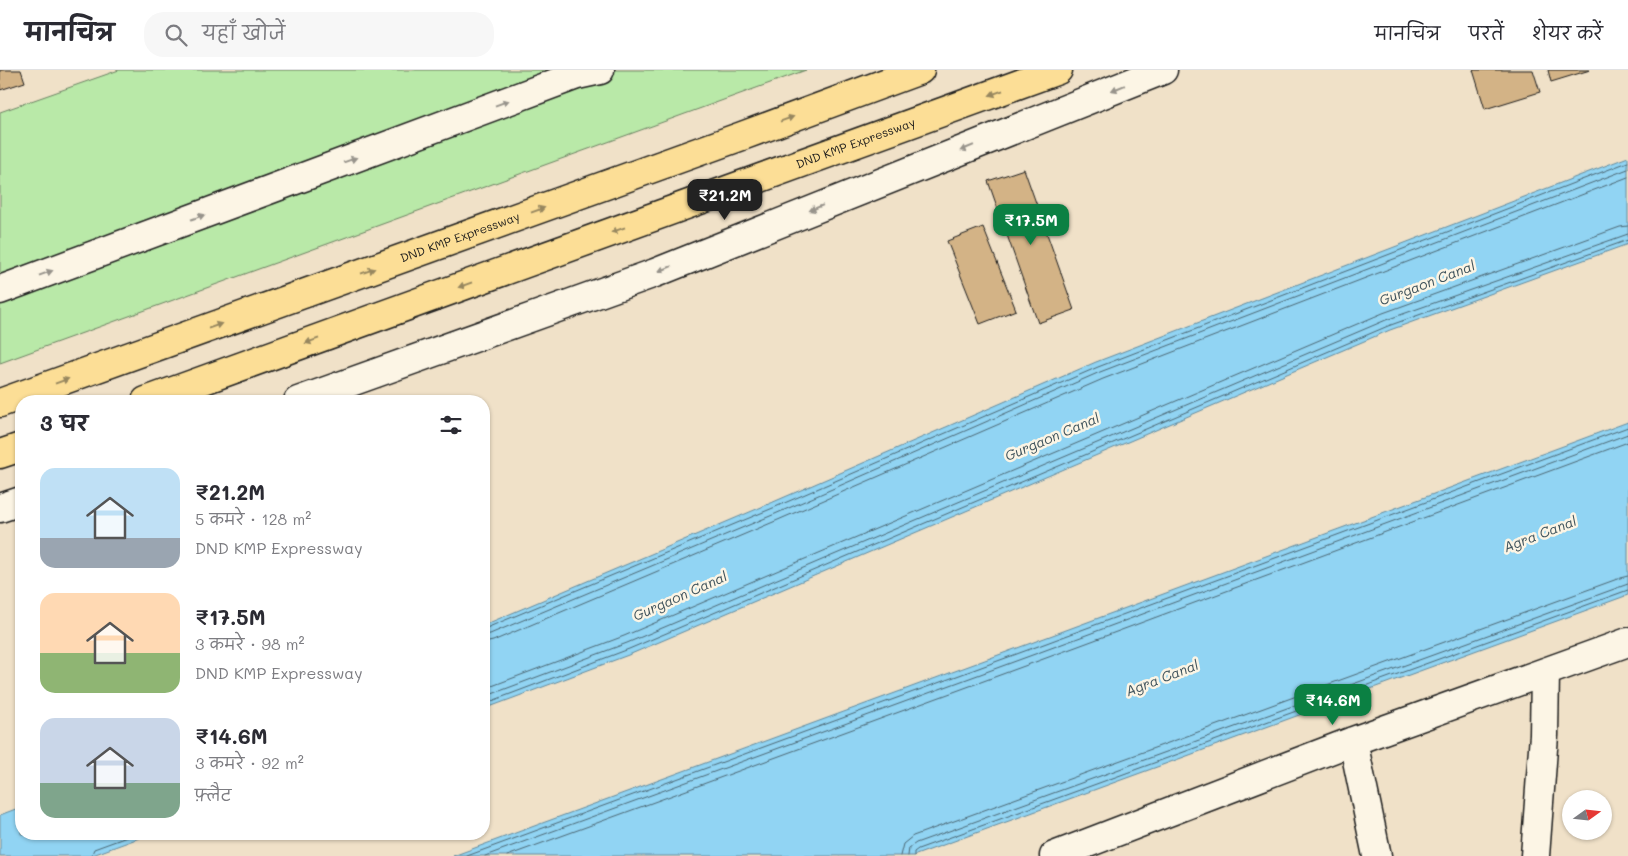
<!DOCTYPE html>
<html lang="hi">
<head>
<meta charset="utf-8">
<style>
	:root { --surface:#fff; --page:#f7f7f7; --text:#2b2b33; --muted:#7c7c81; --line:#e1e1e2; --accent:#0b8043 }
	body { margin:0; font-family:Mali,"Playpen Sans Deva",sans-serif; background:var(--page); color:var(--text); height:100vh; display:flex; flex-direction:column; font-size:19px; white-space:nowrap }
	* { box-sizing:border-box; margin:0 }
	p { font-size:16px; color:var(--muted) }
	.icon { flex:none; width:28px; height:28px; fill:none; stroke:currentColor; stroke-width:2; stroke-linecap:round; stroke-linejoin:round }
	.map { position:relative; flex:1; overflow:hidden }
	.sheet { position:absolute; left:15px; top:325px; width:475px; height:445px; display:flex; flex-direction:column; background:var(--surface); border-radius:20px; box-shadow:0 1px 4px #0004 }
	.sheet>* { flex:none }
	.needle { width:32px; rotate:75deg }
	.fabs { position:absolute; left:1562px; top:720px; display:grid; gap:10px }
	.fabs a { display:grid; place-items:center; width:50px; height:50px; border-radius:50%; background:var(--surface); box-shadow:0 1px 4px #0004; font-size:25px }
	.price { position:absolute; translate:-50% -42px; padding:0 11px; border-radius:10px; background:var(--accent); color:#fff; font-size:16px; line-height:32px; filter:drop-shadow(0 1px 2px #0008) }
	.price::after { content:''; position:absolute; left:50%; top:30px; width:15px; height:11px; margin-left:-8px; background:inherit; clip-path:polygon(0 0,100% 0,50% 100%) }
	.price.on { background:#222; color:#fff }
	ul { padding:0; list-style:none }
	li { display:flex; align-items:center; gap:15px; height:125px; padding:0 25px }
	li span { display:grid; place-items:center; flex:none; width:140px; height:100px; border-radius:15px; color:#555 }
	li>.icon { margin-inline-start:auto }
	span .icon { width:60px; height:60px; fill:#fffc; stroke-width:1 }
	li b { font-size:21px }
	h2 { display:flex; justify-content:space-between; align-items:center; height:60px; padding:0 25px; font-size:21px }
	header { display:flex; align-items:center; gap:30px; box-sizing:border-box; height:70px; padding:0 25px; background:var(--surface); border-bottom:1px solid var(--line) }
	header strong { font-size:24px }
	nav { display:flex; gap:28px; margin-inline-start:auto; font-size:18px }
	.search { width:350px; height:45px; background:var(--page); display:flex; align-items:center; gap:12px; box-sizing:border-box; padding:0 18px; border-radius:20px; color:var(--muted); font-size:19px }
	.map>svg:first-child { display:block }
</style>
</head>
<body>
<header>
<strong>मानचित्र</strong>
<div class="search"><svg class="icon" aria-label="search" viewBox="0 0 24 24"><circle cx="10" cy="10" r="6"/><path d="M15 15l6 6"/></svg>यहाँ खोजें</div>
<nav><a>मानचित्र</a><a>परतें</a><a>शेयर करें</a></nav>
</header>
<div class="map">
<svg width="1628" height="786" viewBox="0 0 1628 786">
	<rect width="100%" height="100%" fill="#f0e1c8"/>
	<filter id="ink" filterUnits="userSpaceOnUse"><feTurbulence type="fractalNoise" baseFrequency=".02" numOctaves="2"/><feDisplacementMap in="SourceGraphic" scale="10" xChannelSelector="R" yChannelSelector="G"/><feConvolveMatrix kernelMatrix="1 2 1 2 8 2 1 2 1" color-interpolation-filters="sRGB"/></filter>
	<g filter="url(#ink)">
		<!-- green -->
		<path fill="#b9e9a8" stroke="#6a8262" d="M119,0H806L0,293V42Z"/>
		<!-- water -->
		<path fill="#91d4f3" stroke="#628a9d" d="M1628,87V174L1390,260L631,584L484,639V555L771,433L1096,292Z
			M1628,352V525L913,786H453L1031,573Z
			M21,737V764H150L90,786H0V745Z"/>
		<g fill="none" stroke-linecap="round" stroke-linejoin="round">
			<!-- shore -->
			<path stroke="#4b6672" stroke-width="1" d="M484,559L773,438L1098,297L1628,92
				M484,565L490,564L775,444L1100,302L1628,99
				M484,573L493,571L778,450L1103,309L1628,107
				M484,619L624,566L1383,243L1620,157L1628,156
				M484,627L627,573L1386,250L1628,164
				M484,634L629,579L1388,256L1628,170
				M91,786L94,779L135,764
				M467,786L1033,578L1628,357
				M485,786L1035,584L1628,364
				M507,786L1038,591L1628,372
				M900,786L903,774L913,766L1620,508L1628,506
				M908,786L909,778L916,773L1628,514
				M914,786V782L918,779L1628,520"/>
		</g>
		<!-- building -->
		<path fill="#d3b386" stroke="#1c1c1c" d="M0,0H21L25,12L0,20Z
			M1473,0H1533L1540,22L1485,39Z
			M1548,0H1590L1551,12Z
			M1024,99L1074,240L1038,253L988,111Z
			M983,157L1016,240L980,254L947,171Z"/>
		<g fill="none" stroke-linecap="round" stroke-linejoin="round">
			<!-- minor casing -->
			<g stroke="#1c1c1c" stroke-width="31">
				<path id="minor" d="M0,220L577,5L600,0
					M298,331L655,203L1163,0
					M0,438L21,431
					M1353,671L1377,786
					M1054,786L1353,671L1628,572
					M1535,786L1544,665L1545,602"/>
			</g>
			<!-- highway casing -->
			<g stroke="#1c1c1c" stroke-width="31">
				<g id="highway">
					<path id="s1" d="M146,331L1058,0"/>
					<path id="s2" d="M0,333L742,66L920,0"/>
					<path d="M0,384L21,377"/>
				</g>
			</g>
			<!-- minor -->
			<use href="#minor" stroke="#fcf5e5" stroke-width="28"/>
			<!-- highway -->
			<use href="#highway" stroke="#fcde96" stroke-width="28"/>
		</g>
		<!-- one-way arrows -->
		<defs><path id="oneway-solid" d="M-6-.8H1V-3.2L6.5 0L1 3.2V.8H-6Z" transform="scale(1.25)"/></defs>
		<g fill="#97938b">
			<use href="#oneway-solid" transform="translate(1118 18) rotate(158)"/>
			<use href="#oneway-solid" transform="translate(502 33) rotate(-20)"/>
			<use href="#oneway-solid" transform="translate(967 78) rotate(158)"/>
			<use href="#oneway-solid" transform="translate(350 90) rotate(-20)"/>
			<use href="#oneway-solid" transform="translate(816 138) rotate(158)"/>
			<use href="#oneway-solid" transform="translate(198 147) rotate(-20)"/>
			<use href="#oneway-solid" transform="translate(665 199) rotate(158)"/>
			<use href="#oneway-solid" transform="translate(46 203) rotate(-20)"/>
		</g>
		<g fill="#97875f">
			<use href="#oneway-solid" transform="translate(996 23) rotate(160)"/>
			<use href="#oneway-solid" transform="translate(787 49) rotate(-20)"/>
			<use href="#oneway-solid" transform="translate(538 140) rotate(-20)"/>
			<use href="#oneway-solid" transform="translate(618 160) rotate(160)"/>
			<use href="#oneway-solid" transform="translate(368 201) rotate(-20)"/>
			<use href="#oneway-solid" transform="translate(465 215) rotate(160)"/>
			<use href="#oneway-solid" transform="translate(215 256) rotate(-20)"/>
			<use href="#oneway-solid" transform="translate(312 271) rotate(160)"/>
			<use href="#oneway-solid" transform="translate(62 311) rotate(-20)"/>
		</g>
	</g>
	<g text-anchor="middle" stroke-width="5" stroke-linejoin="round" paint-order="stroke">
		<!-- street labels -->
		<g font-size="12" fill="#1c1c1c" stroke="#fcf5e5">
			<text dy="4" stroke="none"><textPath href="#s1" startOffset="755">DND KMP Expressway</textPath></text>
			<text dy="4" stroke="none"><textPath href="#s2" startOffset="489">DND KMP Expressway</textPath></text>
		</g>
		<!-- water labels -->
		<g font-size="14" font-style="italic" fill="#3f535c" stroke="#fcf5e5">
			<text transform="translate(1427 213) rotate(-21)" y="5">Gurgaon Canal</text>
			<text transform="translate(1052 367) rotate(-23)" y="5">Gurgaon Canal</text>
			<text transform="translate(1540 464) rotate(-21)" y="5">Agra Canal</text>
			<text transform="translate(680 526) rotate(-24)" y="5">Gurgaon Canal</text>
			<text transform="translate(1162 608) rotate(-21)" y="5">Agra Canal</text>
		</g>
	</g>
</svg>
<div class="fabs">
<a><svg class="needle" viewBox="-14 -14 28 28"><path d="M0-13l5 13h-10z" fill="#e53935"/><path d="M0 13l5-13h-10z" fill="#7c7c81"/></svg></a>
</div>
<b class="price on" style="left:725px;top:151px">₹21.2M</b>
<b class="price" style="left:1031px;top:176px">₹17.5M</b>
<b class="price" style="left:1333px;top:656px">₹14.6M</b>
<section class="sheet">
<h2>3 घर<svg class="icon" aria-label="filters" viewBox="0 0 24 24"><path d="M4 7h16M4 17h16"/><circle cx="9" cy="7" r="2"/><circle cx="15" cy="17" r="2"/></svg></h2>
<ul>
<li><span style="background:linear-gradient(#bfe0f5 70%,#9aa5b1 0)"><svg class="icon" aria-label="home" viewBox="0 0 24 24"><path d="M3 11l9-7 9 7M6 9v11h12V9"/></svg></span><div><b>₹21.2M</b><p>5 कमरे · 128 m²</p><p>DND KMP Expressway</p></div></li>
<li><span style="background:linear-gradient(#ffd9b3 60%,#8fb573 0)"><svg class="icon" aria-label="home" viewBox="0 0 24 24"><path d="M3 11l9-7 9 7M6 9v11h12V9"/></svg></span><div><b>₹17.5M</b><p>3 कमरे · 98 m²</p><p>DND KMP Expressway</p></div></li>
<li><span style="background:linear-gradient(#c9d6e8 65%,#7fa58c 0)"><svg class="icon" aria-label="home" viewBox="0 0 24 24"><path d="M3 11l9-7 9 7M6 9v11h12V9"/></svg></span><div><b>₹14.6M</b><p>3 कमरे · 92 m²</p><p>फ़्लैट</p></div></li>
</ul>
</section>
</div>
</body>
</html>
